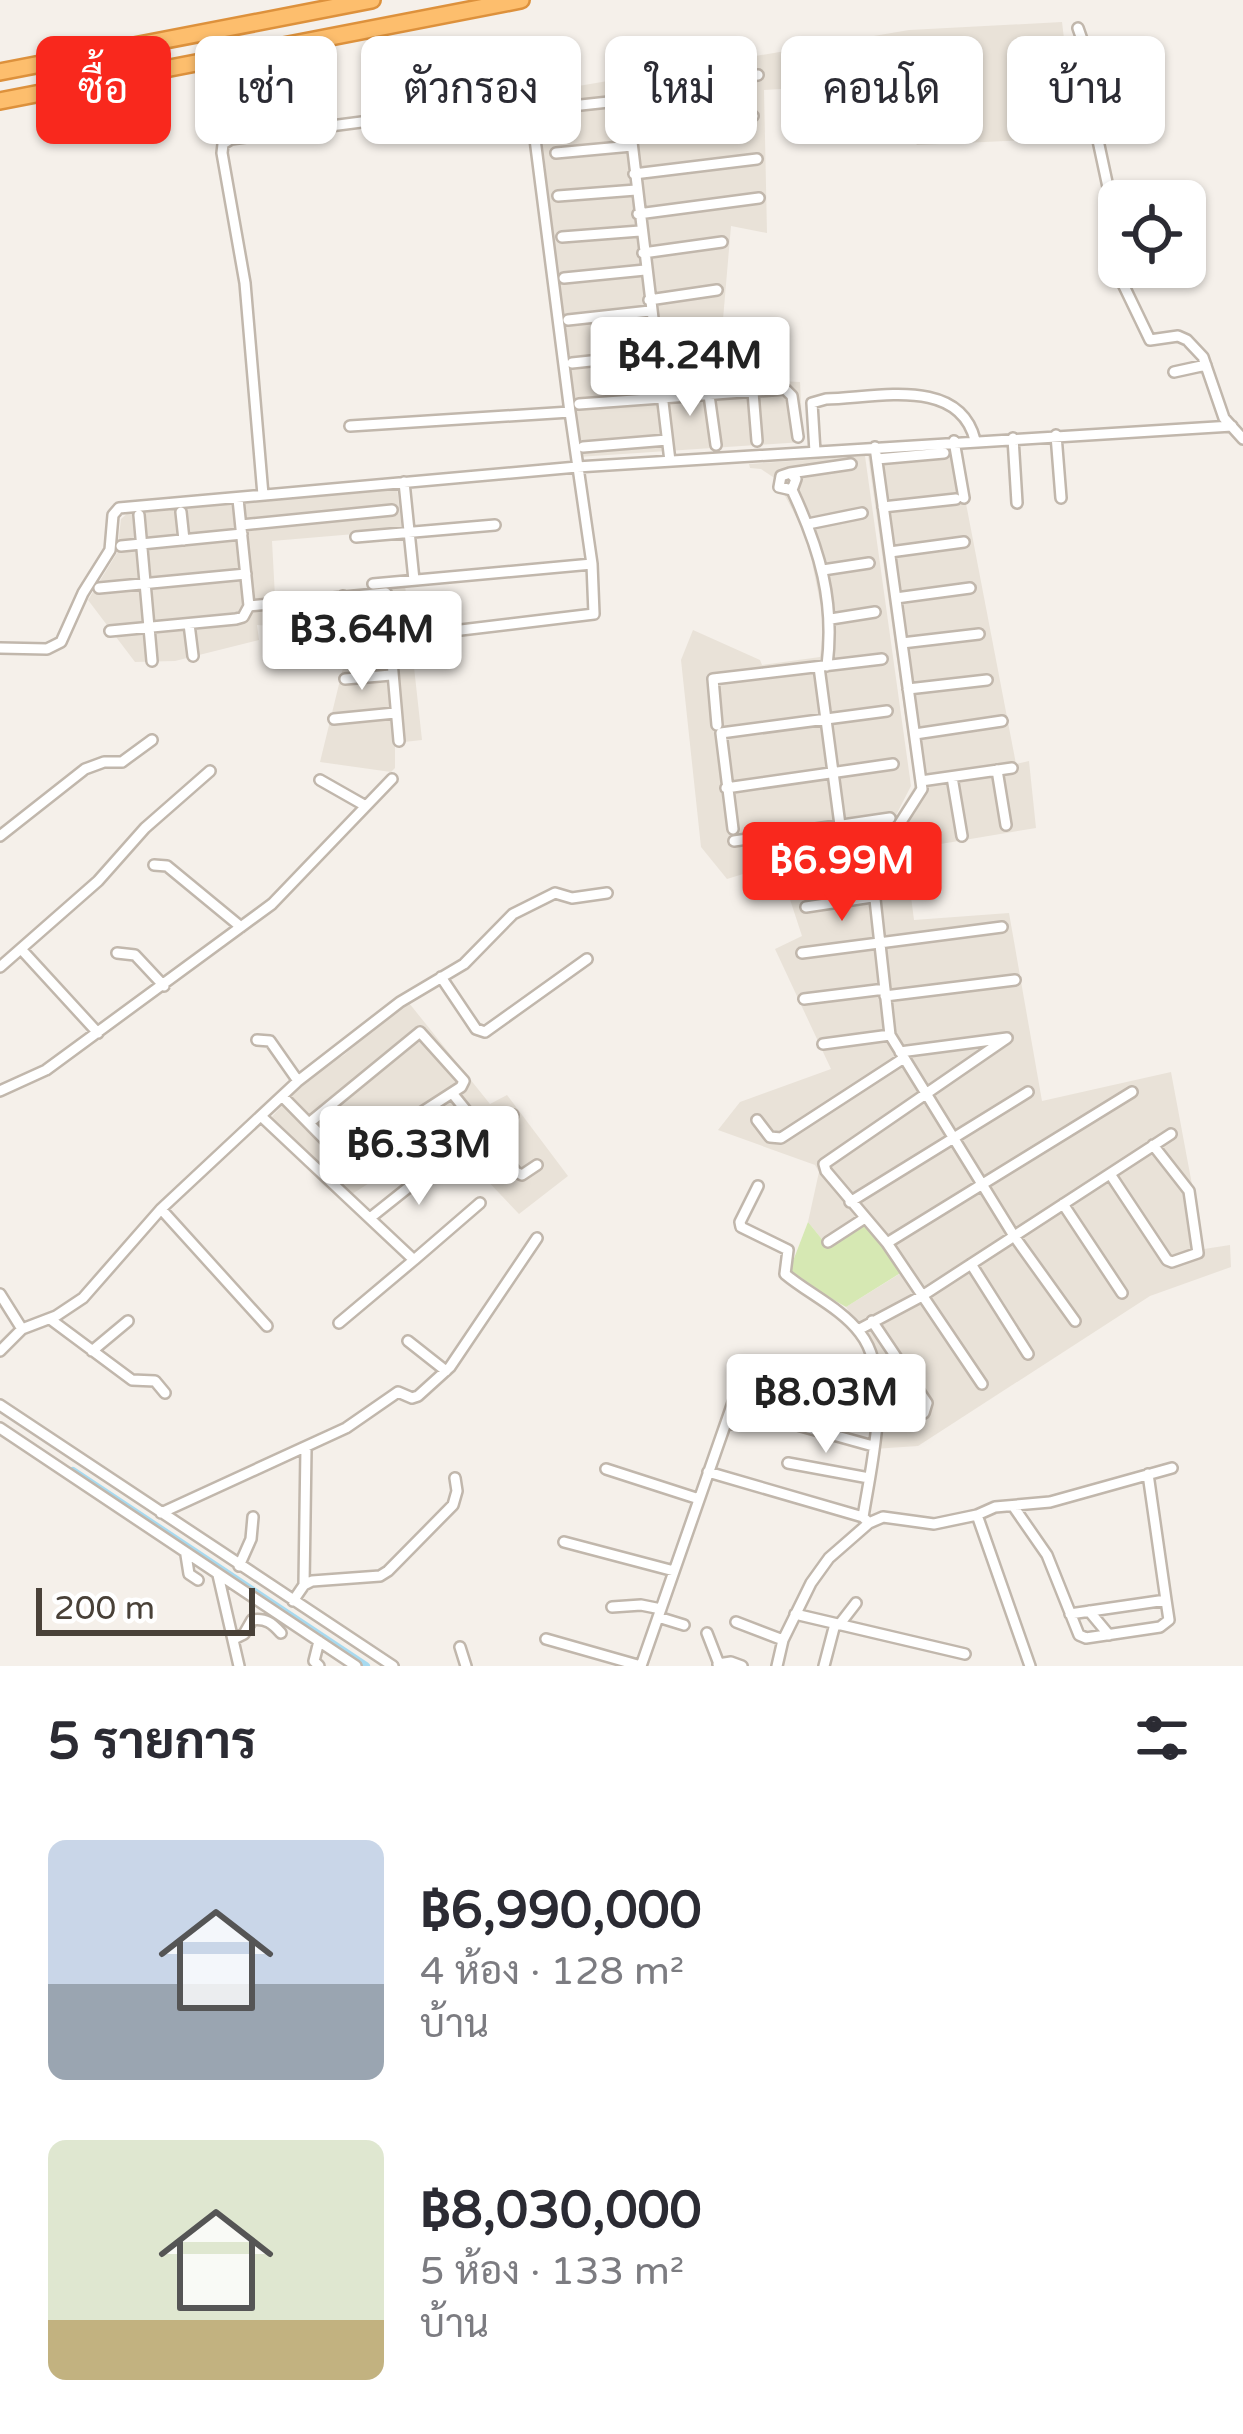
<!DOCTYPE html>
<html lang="th">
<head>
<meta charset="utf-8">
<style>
	:root { --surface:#fff; --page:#f7f7f7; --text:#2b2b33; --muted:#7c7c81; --accent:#f9281d }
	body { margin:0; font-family:"Varela Round",Sarabun,sans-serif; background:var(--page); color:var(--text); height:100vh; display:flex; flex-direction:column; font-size:45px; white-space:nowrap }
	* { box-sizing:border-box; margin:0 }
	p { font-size:39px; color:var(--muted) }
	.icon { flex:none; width:66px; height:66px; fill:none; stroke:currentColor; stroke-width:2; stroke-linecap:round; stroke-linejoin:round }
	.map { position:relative; height:1666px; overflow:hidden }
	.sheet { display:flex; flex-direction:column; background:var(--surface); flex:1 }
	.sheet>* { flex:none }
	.top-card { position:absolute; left:36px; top:36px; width:1173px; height:108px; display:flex; gap:24px }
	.buttons { position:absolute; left:1098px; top:180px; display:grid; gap:24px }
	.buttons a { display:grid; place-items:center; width:108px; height:108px; border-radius:18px; background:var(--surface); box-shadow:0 3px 9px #0004; font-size:60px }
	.scale { position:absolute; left:36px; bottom:30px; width:219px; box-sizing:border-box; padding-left:12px; border:6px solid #494138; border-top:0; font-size:33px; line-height:42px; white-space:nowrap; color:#494138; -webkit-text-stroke:9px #fff; paint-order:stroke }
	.price { position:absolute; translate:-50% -102px; padding:0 27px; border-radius:12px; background:#fff; color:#222; font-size:39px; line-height:78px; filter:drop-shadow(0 3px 6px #0008) }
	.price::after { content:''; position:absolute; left:50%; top:72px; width:36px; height:27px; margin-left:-18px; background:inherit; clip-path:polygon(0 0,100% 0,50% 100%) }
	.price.on { background:var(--accent); color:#fff }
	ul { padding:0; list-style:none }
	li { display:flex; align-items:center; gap:36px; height:300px; padding:0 48px }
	li span { display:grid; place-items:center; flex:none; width:336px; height:240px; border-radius:18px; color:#555 }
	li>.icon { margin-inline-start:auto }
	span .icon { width:144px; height:144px; fill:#fffc; stroke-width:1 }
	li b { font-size:51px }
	h2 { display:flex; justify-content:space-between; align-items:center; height:144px; padding:0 48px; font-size:51px }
	.tag { padding:0 42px; border-radius:18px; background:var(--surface); box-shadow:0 3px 9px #0004; font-size:42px; line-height:108px }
	.tag.on { background:var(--accent); color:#fff }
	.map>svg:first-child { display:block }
</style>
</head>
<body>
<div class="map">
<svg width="1243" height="1666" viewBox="0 0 1243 1666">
	<rect width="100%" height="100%" fill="#f5f0ea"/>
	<!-- residential -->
	<path fill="#e9e2d8" d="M1062,22L1076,138L917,145L905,130H850L851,85L764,90L767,233L731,226L718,378L800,382L803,442L578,457L537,93L909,30Z
		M954,441L1016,764L1029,761L1036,828L905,850L914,920L1009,913L1042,1101L1171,1072L1204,1249L1230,1245L1231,1267L1150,1296L918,1446L873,1449L879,1361L846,1307L901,1273L868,1225L829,1248L808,1222L819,1172L815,1165L718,1130L740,1102L831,1069L775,949L802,936L778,863L727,879L701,847L681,660L693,630L760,660L762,665L820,657L824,622L807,537L776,479L761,469L750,468L749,464L865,456L911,786L893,821L915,786L867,448Z
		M397,488L402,530L272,541L275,597L405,585L422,740L395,743V768L391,772L320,762L352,631L257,625L259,640L175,661L135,662L88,600L117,553L121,519L129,512Z
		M409,1003L490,1104L507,1095L568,1176L519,1214L444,1135L349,1196L270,1119L307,1077L344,1055L381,1021Z"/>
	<!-- green -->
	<path fill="#d6e8b3" d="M808,1222L829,1248L868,1224L902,1272L846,1307L788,1274Z"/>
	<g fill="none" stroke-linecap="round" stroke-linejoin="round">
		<!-- canal -->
		<path stroke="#a7daf0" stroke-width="8" d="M73,1471L366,1666"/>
		<!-- minor casing -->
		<g stroke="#c1b7ac" stroke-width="14">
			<path id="minor" d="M1078,28L1086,51L1085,80L1108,187L1110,257L1150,340L1178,336L1187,340L1203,357L1224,418L1243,439
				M627,100L626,91L758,75
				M544,109L627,100L670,461
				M630,131L753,116
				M556,153L632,146
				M634,174L757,159
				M558,196L636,190
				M638,214L759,198
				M562,237L640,231
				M643,253L722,242
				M564,278L645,270
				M649,300L717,290
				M568,320L650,311
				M654,342L713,336
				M572,363L656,354
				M1174,372L1206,365
				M753,392L757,441
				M709,395L716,445
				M579,404L785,389L792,396L798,437
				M350,426L570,412L592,564L594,614L461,630
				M1056,435L1061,498
				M1013,438L1017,503
				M954,441L964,498
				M583,447L667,440
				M875,447L922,789L883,850L873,881L890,1035L1014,1236L1075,1321
				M815,452L812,403L826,399C876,398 959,376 975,440
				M877,459L944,453
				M790,473L851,464
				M404,482L414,580
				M792,490L779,487L781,476L790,473L796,479L792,490C820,550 835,601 827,666
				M263,495L245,283L222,153L223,144L231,139L530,100L570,412
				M238,499L249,606
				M883,507L956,499
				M181,512L184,540
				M139,515L152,661
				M808,524L862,513
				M241,525L392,510
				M356,537L495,525
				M121,546L242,534
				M890,552L964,542
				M823,570L869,563
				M373,584L592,564
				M99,588L246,574
				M343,596L346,627
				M896,598L970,588
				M300,600L303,624
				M831,619L875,612
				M189,624L193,656
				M110,631L236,619L243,617L249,606L386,593L399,741
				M354,638L388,634
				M902,643L979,634
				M0,648L47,649L61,642L83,593L110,550L113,515L119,508L577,467L1232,426
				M819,667L840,825
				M345,679L391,675
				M908,689L987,680
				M334,719L395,713
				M717,725L713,679L882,659
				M915,734L1002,721
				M997,770L1006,825
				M952,777L962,836
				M320,780L364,805
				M921,781L1012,768
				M726,788L893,764
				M733,829L721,733L887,711
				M0,836L85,769L104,762H122L152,740
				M734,841L890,818
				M805,862L883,850
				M154,865L167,866L241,927
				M806,907L872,897
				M21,949L98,1033
				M117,953L135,955L164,986
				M802,953L1002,927
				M0,967L98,881L145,828L210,771
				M441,977L476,1029L485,1032L587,959
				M885,996L1015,980
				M804,999L885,989
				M257,1040L270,1041L298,1081
				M823,1044L890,1035
				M900,1052L1007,1038L824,1164L826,1171L887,1243L982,1384
				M0,1091L46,1070L272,904L392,779
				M452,1093L516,1172L522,1175L537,1165
				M283,1097L337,1152L351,1158L461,1087L464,1081L420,1032L309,1123
				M263,1118L414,1260L339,1323
				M757,1120L770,1137L781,1138L904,1058
				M489,1140L513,1115
				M1110,1174L1167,1260L1172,1262L1198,1253L1189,1191L1153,1145
				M758,1186L740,1222L741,1227L788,1250L785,1274C809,1294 841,1308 860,1333C894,1376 871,1465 863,1517L869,1523
				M850,1202L1028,1092
				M1063,1204L1122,1293
				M161,1209L267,1326
				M370,1218L439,1163
				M828,1242L865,1218
				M887,1243L1132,1092
				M414,1260L480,1203
				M971,1264L1028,1354
				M0,1294L22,1329
				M50,1319L132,1380L155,1381L165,1393
				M872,1321L927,1403L924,1413L891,1424
				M858,1330L922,1296L1171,1134
				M408,1341L446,1371
				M0,1351L22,1329L56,1316L83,1298L161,1209L298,1081L400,1002L464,964L513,914L555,893L572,898L607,893
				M92,1351L128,1321
				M0,1405L393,1666
				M726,1423L745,1425L755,1406
				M790,1423L873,1446
				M0,1428L356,1666
				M788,1463L869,1478
				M606,1469L699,1499
				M708,1472L863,1517
				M1013,1506L1047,1555L1079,1635L1086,1638L1160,1627L1169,1620L1166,1600
				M161,1513L346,1428L398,1392L412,1398L418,1396L450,1367L537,1238
				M977,1515L995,1507L1050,1502L1172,1468
				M564,1542L674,1571
				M186,1555L189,1574L198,1580
				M239,1566L251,1539L253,1517
				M218,1575L239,1666
				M304,1585L306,1448
				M293,1601L304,1585L312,1581L380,1576L388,1571L453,1505L457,1491L455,1478
				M612,1607L641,1605L661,1609
				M1089,1611L1109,1635
				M795,1614L965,1654
				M1070,1614L1166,1600L1148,1474
				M658,1617L684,1625
				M736,1622L783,1640
				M839,1625L856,1603
				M707,1633L719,1664
				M234,1639L244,1634L252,1620C266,1618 272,1623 281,1633
				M546,1639L641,1666L737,1391
				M319,1641L314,1661L319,1666
				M460,1647L466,1666
				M718,1664L731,1662L742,1666
				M777,1666L783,1640L811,1583L829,1558L869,1523L883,1517L934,1524L977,1515L1030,1666
				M824,1666L835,1624"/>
		</g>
		<!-- motorway casing -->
		<g stroke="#dd913c" stroke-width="20">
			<path id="motorway" d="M0,72L372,0
				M0,101L521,0"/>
		</g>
		<!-- minor -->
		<use href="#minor" stroke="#fff" stroke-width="9"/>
		<!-- motorway -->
		<use href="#motorway" stroke="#fdbe6d" stroke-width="15"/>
	</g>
</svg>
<div class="buttons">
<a><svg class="icon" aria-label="locate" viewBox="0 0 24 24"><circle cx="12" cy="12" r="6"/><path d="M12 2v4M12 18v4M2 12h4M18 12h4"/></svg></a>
</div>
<div class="scale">200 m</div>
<b class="price" style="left:690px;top:419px">฿4.24M</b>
<b class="price" style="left:362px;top:693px">฿3.64M</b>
<b class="price on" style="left:842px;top:924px">฿6.99M</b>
<b class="price" style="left:419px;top:1208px">฿6.33M</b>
<b class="price" style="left:826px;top:1456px">฿8.03M</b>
<div class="top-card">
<a class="tag on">ซื้อ</a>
<a class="tag">เช่า</a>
<a class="tag">ตัวกรอง</a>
<a class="tag">ใหม่</a>
<a class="tag">คอนโด</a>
<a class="tag">บ้าน</a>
</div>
</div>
<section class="sheet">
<h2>5 รายการ<svg class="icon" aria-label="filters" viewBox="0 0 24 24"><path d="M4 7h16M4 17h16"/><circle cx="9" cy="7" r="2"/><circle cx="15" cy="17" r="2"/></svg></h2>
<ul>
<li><span style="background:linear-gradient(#c9d6e8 60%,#9aa5b1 0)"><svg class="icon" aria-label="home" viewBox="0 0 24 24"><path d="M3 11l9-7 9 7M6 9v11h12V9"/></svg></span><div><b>฿6,990,000</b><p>4 ห้อง · 128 m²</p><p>บ้าน</p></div></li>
<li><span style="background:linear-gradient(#dfe7d0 75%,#c2b280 0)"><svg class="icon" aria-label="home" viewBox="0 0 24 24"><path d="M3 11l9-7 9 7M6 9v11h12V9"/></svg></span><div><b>฿8,030,000</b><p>5 ห้อง · 133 m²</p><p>บ้าน</p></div></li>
</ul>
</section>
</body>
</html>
